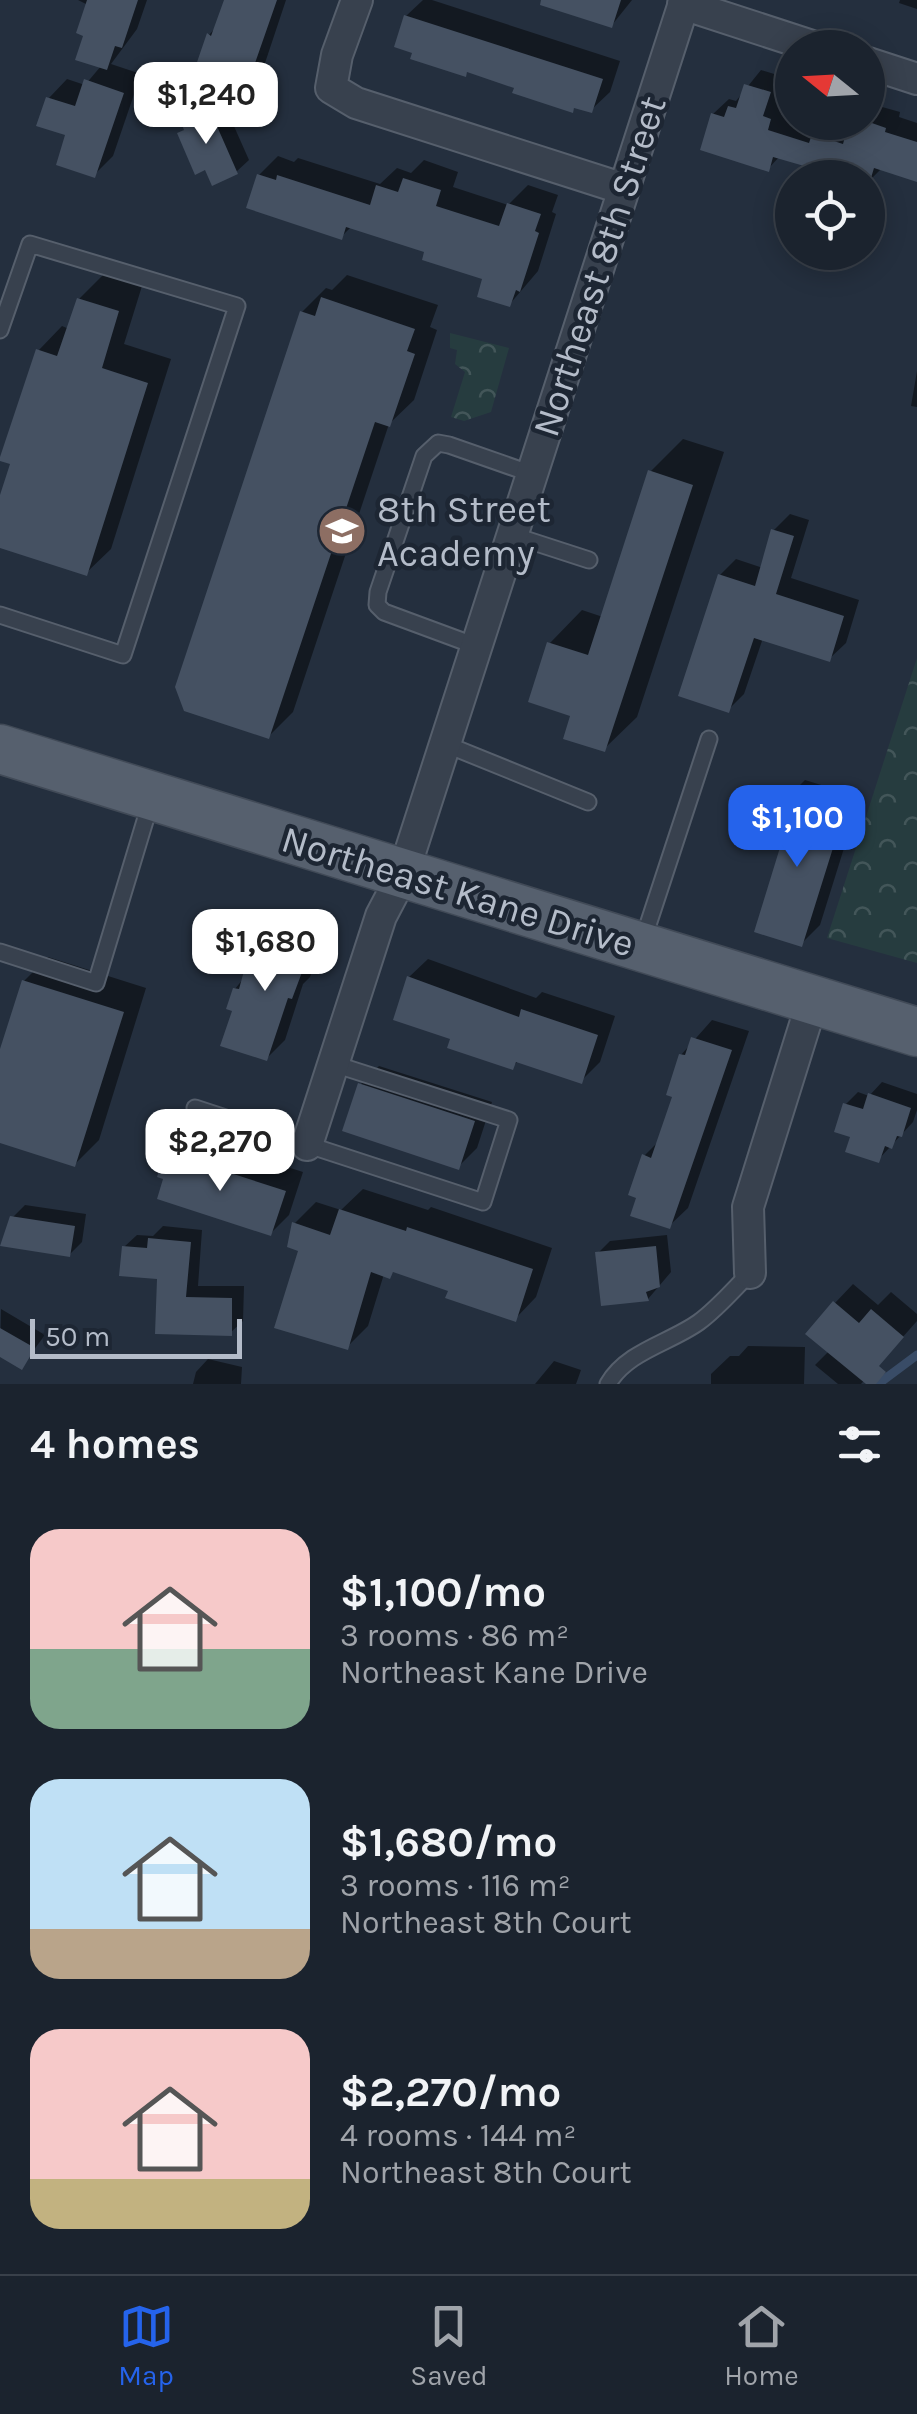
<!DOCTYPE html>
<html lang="en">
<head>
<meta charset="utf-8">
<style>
	:root { --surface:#1b232e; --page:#242b36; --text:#f1f3f6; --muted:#a0a4aa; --line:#39404a; --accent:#2563eb }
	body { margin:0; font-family:Karla,sans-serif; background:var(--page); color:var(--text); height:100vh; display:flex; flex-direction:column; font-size:38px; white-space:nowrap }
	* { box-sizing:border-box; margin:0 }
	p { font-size:32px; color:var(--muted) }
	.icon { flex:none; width:55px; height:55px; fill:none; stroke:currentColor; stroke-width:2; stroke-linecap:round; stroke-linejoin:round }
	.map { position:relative; height:1384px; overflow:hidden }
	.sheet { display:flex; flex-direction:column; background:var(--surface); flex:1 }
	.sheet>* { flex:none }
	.needle { width:65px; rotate:288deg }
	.controls { position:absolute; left:775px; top:30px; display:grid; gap:20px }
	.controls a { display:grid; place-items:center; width:110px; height:110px; border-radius:50%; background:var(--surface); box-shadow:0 5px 25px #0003,0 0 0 2px var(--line); font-size:50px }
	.scale { position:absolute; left:30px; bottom:25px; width:212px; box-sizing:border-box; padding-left:10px; border:5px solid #b4bcc9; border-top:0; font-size:28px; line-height:35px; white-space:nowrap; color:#b4bcc9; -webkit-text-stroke:8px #1d2633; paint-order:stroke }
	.price { position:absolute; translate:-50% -85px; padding:0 22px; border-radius:20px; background:#fff; color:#222; font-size:32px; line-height:65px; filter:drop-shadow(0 2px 5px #0008) }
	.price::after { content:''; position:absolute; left:50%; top:60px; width:30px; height:22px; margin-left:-15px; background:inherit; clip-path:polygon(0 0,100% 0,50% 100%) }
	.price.active { background:var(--accent); color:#fff }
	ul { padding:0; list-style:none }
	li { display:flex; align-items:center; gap:30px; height:250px; padding:0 30px }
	li span { display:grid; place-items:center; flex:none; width:280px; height:200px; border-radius:30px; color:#555 }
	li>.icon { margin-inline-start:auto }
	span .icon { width:120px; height:120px; fill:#fffc; stroke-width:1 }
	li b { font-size:42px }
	h2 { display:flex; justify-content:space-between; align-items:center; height:120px; padding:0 30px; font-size:42px }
	.dock { display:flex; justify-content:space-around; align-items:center; height:140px; border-top:2px solid var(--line); background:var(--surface); font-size:28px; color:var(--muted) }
	.dock a { display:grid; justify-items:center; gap:5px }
	.dock .active { color:var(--accent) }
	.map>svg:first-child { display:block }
</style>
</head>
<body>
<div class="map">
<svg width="917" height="1384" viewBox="0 0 917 1384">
	<defs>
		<pattern id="park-crowns" width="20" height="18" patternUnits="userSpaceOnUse" patternTransform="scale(2.5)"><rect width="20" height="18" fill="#263c3f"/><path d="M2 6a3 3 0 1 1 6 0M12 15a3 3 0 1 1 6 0" fill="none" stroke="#435659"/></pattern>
	</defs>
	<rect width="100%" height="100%" fill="#242f3e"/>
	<!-- park -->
	<path fill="url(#park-crowns)" d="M450,333L509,348L491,412L464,421L451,417L465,372L455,364L457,350L450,348Z
		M917,658V963L827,938Z"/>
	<!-- shadow -->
	<path fill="#0007" d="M78,0H147L137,29L111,64L141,74L113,156L94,175L49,98L67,79L85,85L101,66L86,34L88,5Z
		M226,0H286L264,66L247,83L209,35L217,26Z
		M423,0H432L620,61L610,92L591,110L576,106L572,110L469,70L465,74L406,16Z
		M569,0H632L612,25Z
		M900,0H917V9L899,3Z
		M761,70L784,77L777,101L785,103L781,115L792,118V122L822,127L827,122L850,126L868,122V103L900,112L899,117L917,123V180L882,168L868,182V178L780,156L768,169L713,114L729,99L736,101Z
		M221,97L249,160L236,172L206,167L180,134L186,128L183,121L195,108Z
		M278,156L294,162L298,158L380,184L397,168L411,173L424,160L458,172L453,187L508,205L528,185L558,195L552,212L556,214L538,271L509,305L486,278L427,250L352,226L341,237L259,175Z
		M103,275L142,286L124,344L171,359L111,549L86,573L0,545V503L13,463L38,351L62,326L69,329L79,299Z
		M347,275L438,305L430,327L437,330L414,400L389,424L293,712L269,736L302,312L326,288L332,290Z
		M917,371V407L911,406Z
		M683,439L724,452L637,717L604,749L574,715L550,643L582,610L603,617L650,472Z
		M790,514L809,520L791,578L859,600L846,643L829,659L763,638L744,694L728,710L720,575L736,559L763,568L774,530Z
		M805,780L860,797L820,925L801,944L786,839V799Z
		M284,913L306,920L312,915L331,921L310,977L303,984L285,1040L266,1059L235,1009V989L254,965L265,931Z
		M48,957L146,988L99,1140L75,1164L0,1141V1057L24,981Z
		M428,959L536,998L542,992L615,1016L600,1062L581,1081L519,1060L512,1067L453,1037L409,977Z
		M712,1020L749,1031L688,1208L669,1226L644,1156L661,1139L675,1095L681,1055Z
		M379,1066L492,1102L477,1148L458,1167L360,1085Z
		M882,1082L917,1094V1110L913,1122L878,1160L854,1136L845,1105L858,1092L869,1096Z
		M186,1135L303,1172L289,1215L270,1234L168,1153Z
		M363,1189L428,1210L431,1207L552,1248L536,1297L515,1319L451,1289L395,1270L389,1276L384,1274L368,1326L347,1347L301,1249L295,1223L316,1202L341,1210Z
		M25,1205L86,1214L82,1242L69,1255L13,1217Z
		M163,1226L202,1230L198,1286H244L243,1321L230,1333L124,1247L137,1235L153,1236Z
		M667,1235L671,1272L648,1299L598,1253L610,1241Z
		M853,1284L878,1305L891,1292L917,1314V1321L861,1384H838L815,1365L829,1351L835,1303Z
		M1,1309L45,1335L21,1367L0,1354Z
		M748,1346L805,1347L804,1384H711V1374L730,1356H739Z
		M208,1359L242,1367L241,1384H193L196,1372Z
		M554,1361L581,1370L576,1384H535Z"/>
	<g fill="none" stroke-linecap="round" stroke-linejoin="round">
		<!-- stream -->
		<path stroke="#394c67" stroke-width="9" d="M878,1384L917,1355"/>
	</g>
	<!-- building -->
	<path fill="#455162" d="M87,0H138L122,48L115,46L107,70L75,60L83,36L76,33Z
		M224,0H277L247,86L195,68L207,33L211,36Z
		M541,0H621L612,28L540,5Z
		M404,15L603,79L592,113L574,108L573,113L512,93L514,88L467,72L466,77L410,59L412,53L394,47Z
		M84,79L124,93L95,178L56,165L65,135L36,126L46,97L75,106Z
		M744,84L771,92L763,116L771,119L768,130L809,143L812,134L843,144L849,122H869L886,128L885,132L917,142V182L874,168L871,178H816L818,170L773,157L769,172L700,150L711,113L724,117L728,106L736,108Z
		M209,108L238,174L212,186L205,170L195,175L177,133L184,130L180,120Z
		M257,174L276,180L277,175L370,205L376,185L398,192L403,178L441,190L436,206L499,226L507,203L541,214L535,231L539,233L520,292L516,290L510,307L477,297L482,279L422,260L424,252L346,227L342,240L246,208Z
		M321,297L415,329L407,351L415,354L390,427L375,422L269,739L184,711L175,687L300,311L315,316Z
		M77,298L119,311L102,368L148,383L87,576L0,548V495L10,464L0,461V457L36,349L57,356Z
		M648,470L693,485L605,752L563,739L570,716L528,702L547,642L588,655Z
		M771,529L794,536L776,594L844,616L830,662L754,638L729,713L678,696L718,574L755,586Z
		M784,797L843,816L802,947L754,932L782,841L772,837Z
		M263,930L289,939L291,932L314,940L292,999L288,998L267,1061L220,1046L232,1011L226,1009L233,988L239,989L244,971L249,973Z
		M407,976L519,1017L521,1009L598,1035L582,1084L516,1062L513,1070L447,1048L450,1039L393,1020Z
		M22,980L124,1012L75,1167L0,1143V1049Z
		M691,1037L732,1050L670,1229L630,1216L636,1198L628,1195L642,1154L651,1158L672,1097L666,1095L679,1054L685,1055Z
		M358,1083L475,1121L459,1170L342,1131Z
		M868,1093L911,1108L902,1137L897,1136L892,1149L885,1146L879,1163L845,1152L850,1137L834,1132L843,1103L863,1109Z
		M165,1152L286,1191L271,1236L157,1199L163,1179L157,1177Z
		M339,1209L406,1231L407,1227L533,1269L516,1322L445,1298L448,1291L393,1272L390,1279L371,1272L348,1350L274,1328L298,1251L287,1247L292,1222L330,1235Z
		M10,1216L75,1226L70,1257L0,1246Z
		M148,1238L191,1242L186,1297L232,1298V1336L155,1334L157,1279L119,1276L122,1246L147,1248Z
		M656,1246L660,1287L646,1292L649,1301L601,1306L595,1252Z
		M833,1301L859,1323L871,1309L904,1337L879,1366L886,1372L876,1384H866L805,1334Z
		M0,1328L35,1348L22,1370L0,1357Z"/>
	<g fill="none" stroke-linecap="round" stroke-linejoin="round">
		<!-- service casing -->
		<g stroke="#565f6c" stroke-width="19">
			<path id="service" d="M0,330L30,244L237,306L123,655L0,615
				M512,535L589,560
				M476,646L384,612L377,605L378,592L424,456L438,443L449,445L532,474
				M445,744L588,802
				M642,943L709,739
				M0,952L96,983L151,801
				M195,1108L483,1202L509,1120L334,1064
				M608,1384C627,1351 670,1343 699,1322C717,1309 734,1289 750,1273"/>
		</g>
		<!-- minor casing -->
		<g stroke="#565f6c" stroke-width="34">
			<path id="minor" d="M357,0L337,55L331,88L356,103L624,189
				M683,4L818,48
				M868,63L917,79
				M307,1145L381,916L403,874L685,0
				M750,1273L748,1207L813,999"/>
		</g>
		<!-- primary casing -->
		<g stroke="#414a57" stroke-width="51">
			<path id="primary" d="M0,749L917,1032"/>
		</g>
		<!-- service -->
		<use href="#service" stroke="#38414e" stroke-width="15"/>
		<!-- minor -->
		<use href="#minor" stroke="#38414e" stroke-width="30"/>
		<!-- primary -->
		<use href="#primary" stroke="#56606e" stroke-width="48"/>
	</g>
	<!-- icons -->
	<defs>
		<g id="school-disc" transform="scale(2.5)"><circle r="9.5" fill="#8d6e63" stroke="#1d2633"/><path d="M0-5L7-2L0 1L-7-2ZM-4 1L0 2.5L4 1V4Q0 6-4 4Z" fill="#fff"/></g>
	</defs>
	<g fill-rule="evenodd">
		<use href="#school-disc" x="342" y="531"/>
	</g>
	<g text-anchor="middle" stroke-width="9" stroke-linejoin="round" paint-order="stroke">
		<!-- street labels -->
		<g font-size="38" fill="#b4bcc9" stroke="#1d2633">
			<text transform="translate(599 266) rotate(-72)" y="13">Northeast 8th Street</text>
			<text transform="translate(458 891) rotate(17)" y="13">Northeast Kane Drive</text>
		</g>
		<!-- poi labels -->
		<g font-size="38" fill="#b4bcc9" stroke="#1d2633" text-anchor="start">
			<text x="377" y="522">8th Street<tspan x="377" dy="44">Academy</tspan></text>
		</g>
	</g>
</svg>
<div class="controls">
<a><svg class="needle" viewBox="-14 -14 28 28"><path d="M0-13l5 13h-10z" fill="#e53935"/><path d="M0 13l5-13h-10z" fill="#a0a4aa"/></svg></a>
<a><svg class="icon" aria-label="locate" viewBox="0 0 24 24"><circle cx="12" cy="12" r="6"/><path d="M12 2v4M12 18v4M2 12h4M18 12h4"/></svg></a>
</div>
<div class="scale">50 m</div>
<b class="price" style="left:206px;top:147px">$1,240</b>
<b class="price active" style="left:797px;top:870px">$1,100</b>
<b class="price" style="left:265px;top:994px">$1,680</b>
<b class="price" style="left:220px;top:1194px">$2,270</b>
</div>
<section class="sheet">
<h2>4 homes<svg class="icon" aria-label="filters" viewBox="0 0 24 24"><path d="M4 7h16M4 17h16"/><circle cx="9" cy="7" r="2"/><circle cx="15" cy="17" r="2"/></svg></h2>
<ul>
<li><span style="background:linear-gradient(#f6c9c9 60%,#7fa58c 0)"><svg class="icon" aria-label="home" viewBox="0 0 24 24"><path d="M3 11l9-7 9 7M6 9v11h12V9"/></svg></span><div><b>$1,100/mo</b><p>3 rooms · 86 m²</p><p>Northeast Kane Drive</p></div></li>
<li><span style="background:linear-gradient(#bfe0f5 75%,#b9a48a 0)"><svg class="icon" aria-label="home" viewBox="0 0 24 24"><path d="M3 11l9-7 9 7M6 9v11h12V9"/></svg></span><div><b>$1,680/mo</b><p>3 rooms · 116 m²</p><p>Northeast 8th Court</p></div></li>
<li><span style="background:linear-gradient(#f6c9c9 75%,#c2b280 0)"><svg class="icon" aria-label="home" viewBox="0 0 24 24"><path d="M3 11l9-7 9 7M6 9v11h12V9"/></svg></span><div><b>$2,270/mo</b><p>4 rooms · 144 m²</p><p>Northeast 8th Court</p></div></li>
</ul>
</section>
<nav class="dock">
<a class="active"><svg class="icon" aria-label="map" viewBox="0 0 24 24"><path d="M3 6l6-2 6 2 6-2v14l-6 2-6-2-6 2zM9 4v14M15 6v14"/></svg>Map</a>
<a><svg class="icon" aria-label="saved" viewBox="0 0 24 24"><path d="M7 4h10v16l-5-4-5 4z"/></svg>Saved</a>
<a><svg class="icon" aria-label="home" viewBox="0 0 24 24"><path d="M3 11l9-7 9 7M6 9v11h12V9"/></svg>Home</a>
</nav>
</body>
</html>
